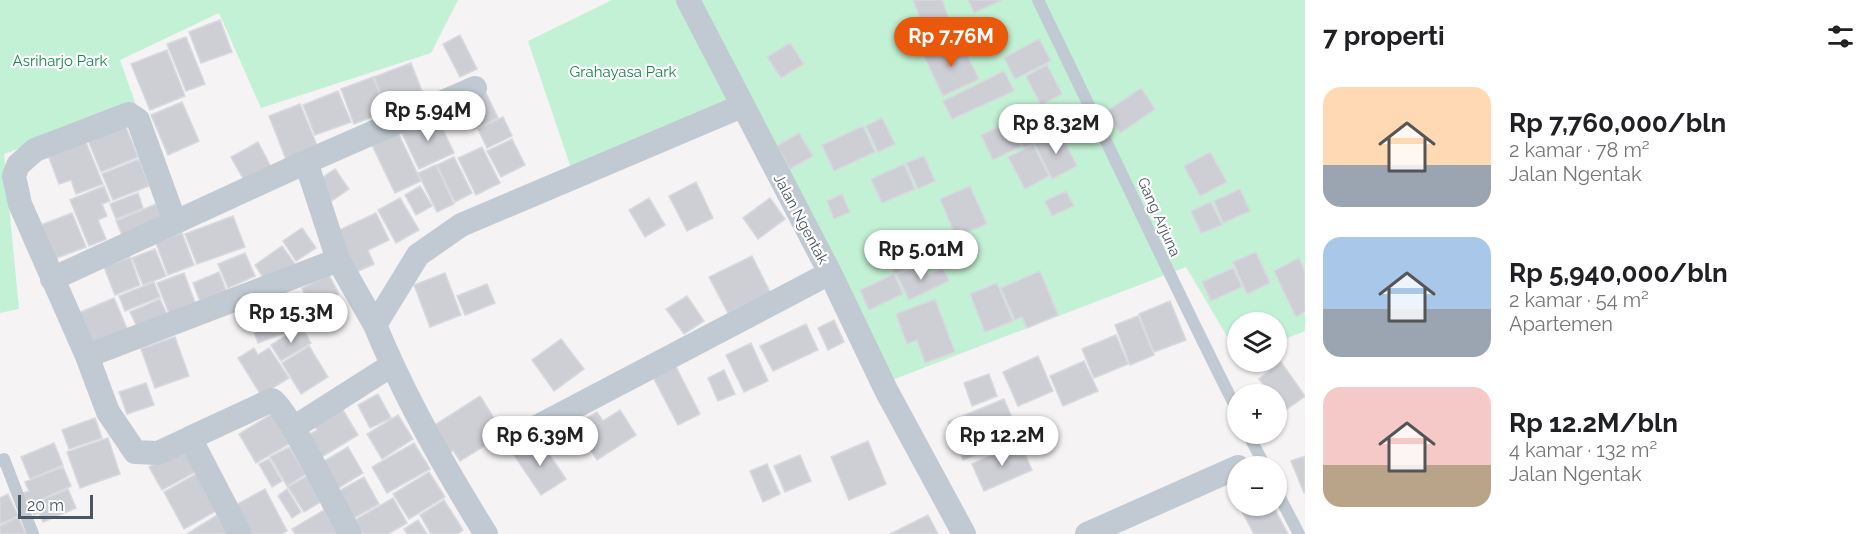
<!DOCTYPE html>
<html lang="id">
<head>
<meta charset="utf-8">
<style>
	:root { --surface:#fff; --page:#f6f6f6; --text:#202124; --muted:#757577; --accent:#ea580c }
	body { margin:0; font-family:Raleway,sans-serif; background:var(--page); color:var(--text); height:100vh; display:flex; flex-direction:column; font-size:22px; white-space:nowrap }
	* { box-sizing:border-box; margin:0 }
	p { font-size:20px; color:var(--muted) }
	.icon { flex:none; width:33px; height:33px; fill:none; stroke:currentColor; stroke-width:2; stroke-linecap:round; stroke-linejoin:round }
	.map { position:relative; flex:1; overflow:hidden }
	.side { display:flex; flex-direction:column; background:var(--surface); width:570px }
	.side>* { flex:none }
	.fabs { position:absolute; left:1227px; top:312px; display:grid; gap:12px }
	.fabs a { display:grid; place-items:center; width:60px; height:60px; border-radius:50%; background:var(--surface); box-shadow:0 2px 4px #0004; font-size:30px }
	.scale { position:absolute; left:18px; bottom:15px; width:75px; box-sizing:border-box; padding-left:6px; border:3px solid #4a5661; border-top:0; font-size:16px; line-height:21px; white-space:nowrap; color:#4a5661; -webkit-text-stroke:4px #fff; paint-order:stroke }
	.price { position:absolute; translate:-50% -51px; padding:0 14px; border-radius:21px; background:#fff; color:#222; font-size:20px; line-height:39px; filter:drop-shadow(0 2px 3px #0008) }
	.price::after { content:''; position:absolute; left:50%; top:36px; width:18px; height:14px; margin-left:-9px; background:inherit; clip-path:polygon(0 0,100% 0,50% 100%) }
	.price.selected { background:var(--accent); color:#fff }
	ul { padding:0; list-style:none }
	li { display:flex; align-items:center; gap:18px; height:150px; padding:0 18px }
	li span { display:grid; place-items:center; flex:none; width:168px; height:120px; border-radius:18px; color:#555 }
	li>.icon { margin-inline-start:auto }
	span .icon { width:72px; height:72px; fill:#fffc; stroke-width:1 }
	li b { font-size:26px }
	h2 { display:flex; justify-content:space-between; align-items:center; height:72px; padding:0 18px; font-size:26px }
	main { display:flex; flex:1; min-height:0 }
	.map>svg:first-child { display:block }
</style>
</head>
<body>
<main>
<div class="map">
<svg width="1305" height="534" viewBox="0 0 1305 534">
	<rect width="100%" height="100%" fill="#f5f3f3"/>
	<!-- green -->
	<path fill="#c3f1d5" d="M0,0H458L431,53L261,108L219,13L120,60L136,105L4,154L19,309L0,313Z
		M612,0H679L729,101L572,171L528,41Z
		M692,0H1305V331L1277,342L1276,322H1238L1237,353L1186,267L887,382Z"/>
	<!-- building -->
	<path fill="#cdcfd5" stroke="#d7d9de" stroke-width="1.5" d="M913,0H942L951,24L926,33Z
		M968,0H1002L974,13Z
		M220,20L232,52L201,63L189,32Z
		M460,35L477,69L460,77L443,44Z
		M186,37L205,84L186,91L167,44Z
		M959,39L979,79L943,96L924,56Z
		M1039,39L1051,61L1015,79L1004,58Z
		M790,43L804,64L781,78L767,57Z
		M167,50L185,96L150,110L131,64Z
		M411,63L425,99L388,112L374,77Z
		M1047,65L1062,94L1041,105L1026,76Z
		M1004,71L1014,91L952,119L943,101Z
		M373,77L386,111L354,124L341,89Z
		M1141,88L1155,109L1120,133L1106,112Z
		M484,89L498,118L474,129L461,100Z
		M338,91L351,122L315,135L303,105Z
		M182,102L199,141L168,155L151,115Z
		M300,104L319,150L287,162L269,116Z
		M1041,107L1045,117L1052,113L1061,130L1024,148L1011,122Z
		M436,115L454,153L419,169L401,131Z
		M503,117L512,136L487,148L478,129Z
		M882,118L895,144L878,152L866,126Z
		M1009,122L1021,146L993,160L981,135Z
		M125,125L138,157L101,172L88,140Z
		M863,126L875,152L834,171L822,145Z
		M1059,131L1077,166L1052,179L1035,144Z
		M398,133L421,181L395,193L372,145Z
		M799,133L813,156L790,169L777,146Z
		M512,139L525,165L501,177L487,151Z
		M85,140L103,184L76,194L71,180L59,184L48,155Z
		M258,142L271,167L245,182L231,157Z
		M1033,145L1049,176L1025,189L1008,157Z
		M482,147L500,183L476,195L458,158Z
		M1210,152L1227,182L1200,196L1184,166Z
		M924,156L935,181L918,189L906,163Z
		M454,157L472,193L455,202L437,165Z
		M139,159L149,186L113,200L102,174Z
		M904,164L915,189L882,203L871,179Z
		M436,165L454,204L437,212L418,173Z
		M335,169L349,189L330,202L316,182Z
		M696,182L713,218L687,231L669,196Z
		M104,186L110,201L102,204L107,216L98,220L106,239L89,246L70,200Z
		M420,186L432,206L416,215L405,195Z
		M970,186L987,224L956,237L940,199Z
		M1240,189L1250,211L1223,223L1214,201Z
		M1066,191L1074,206L1052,216L1045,201Z
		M138,193L143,208L116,219L110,204Z
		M842,194L850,212L834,219L827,201Z
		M400,198L419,230L396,243L378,210Z
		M649,198L665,225L645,237L629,210Z
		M770,198L785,219L758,239L743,218Z
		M1211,202L1222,225L1201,233L1191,211Z
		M156,204L163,220L123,237L116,221Z
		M72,213L86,247L54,259L41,225Z
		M376,213L389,240L368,250L374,264L354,273L335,232Z
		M233,216L245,247L197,264L185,234Z
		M302,228L316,248L296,261L283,241Z
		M918,231L931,258L895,274L883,248Z
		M182,233L194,265L168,275L156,243Z
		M282,246L295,264L267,284L255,265Z
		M155,249L166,276L143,285L132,258Z
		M1256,252L1270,283L1247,294L1233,262Z
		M245,253L255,276L228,288L218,264Z
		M752,256L770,292L728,313L709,277Z
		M130,257L140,285L115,295L104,267Z
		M1299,258L1305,272V312L1296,317L1274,271Z
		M923,263L928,275L943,268L949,281L909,300L897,275Z
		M1233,268L1242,287L1211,301L1202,282Z
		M1040,271L1058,315L1027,328L1022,317L1015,320L1001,288Z
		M219,272L226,290L200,301L193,283Z
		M184,273L197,308L171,318L157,283Z
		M445,273L461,315L430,327L414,285Z
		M894,274L903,294L869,310L860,290Z
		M329,275L339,294L311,307L302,288Z
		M154,282L160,297L125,311L119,296Z
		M997,283L1013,321L985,332L970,294Z
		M487,284L495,303L465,315L457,296Z
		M302,294L314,319L292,329L280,304Z
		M687,296L704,321L684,334L666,309Z
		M114,298L128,331L90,347L76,314Z
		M160,299L169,319L139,331L130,312Z
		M935,299L955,352L925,363L917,340L907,344L896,314Z
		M1170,301L1186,340L1154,352L1139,314Z
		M282,312L289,331L258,343L251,324Z
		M1138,316L1154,355L1130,365L1115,325Z
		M834,320L844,342L828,350L818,328Z
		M806,324L818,350L773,371L760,346Z
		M301,326L311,343L281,361L271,345Z
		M1116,335L1128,364L1094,378L1082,349Z
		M175,337L189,376L155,388L141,349Z
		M561,339L584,369L554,391L532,360Z
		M751,343L768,381L744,392L726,355Z
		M309,346L328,377L301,394L282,363Z
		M254,348L258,355L269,348L289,378L261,395L238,358Z
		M1038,356L1053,391L1018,406L1003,372Z
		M1084,361L1098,391L1063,406L1050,376Z
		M1281,362L1305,396L1283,412L1276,403V394H1270L1259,379Z
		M674,363L700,414L678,425L652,375Z
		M724,370L735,394L718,401L708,378Z
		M989,374L997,396L972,406L964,383Z
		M146,383L154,405L127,414L119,392Z
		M378,394L391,418L370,428L358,405Z
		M480,396L504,434L460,461L453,450L446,455L430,428Z
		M1004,399L1020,437L963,460L948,422Z
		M340,405L358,435L320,458L307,436L317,430L312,421Z
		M620,410L636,435L597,460L575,425L597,412L603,421Z
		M272,414L289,444L256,463L239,434Z
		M398,415L413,439L382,459L367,434Z
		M95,418L102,438L69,449L62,430Z
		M108,438L120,474L80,488L67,452Z
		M538,438L566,479L541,495L514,455Z
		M868,441L886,484L849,500L831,457Z
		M54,443L63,465L30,479L21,457Z
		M414,443L430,469L387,493L372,467Z
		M1020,443L1032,470L984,491L972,464Z
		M184,447L197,471L162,490L149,467Z
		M289,447L306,474L287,486L270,457Z
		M348,447L363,473L337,489L321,463Z
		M800,455L811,481L785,492L774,466Z
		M1305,456V492L1304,493L1291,461Z
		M269,459L282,481L272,487L259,464Z
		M767,464L780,494L763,502L750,471Z
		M63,467L71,486L28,505L23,493L29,491L25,482Z
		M429,472L445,497L409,519L393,494Z
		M196,474L216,511L184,529L164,492Z
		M307,476L322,501L304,512L288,487Z
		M364,477L379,504L354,518L339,491Z
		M68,489L76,508L43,522L39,513L34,515L30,505Z
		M265,489L287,531L281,534H247L232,507Z
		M287,489L301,512L292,518L278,496Z
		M8,494L18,516L0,524V498Z
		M393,498L407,523L388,534H363L355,520Z
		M444,500L463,530L457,534H431L420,515Z
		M1239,506H1273L1288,534H1254Z
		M324,510L337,534H295L292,529Z
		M217,515L228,534H187Z
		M928,515L938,534H890Z
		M18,517L26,534H0V526Z
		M418,520L427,534H407L404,529Z"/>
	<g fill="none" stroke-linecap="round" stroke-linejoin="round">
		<!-- lane -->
		<path stroke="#c1cad2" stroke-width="12" d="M1038,0C1105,137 1169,276 1238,412
			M1248,434L1265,466
			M0,461L4,459L33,534
			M1276,490L1299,534"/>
		<!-- street -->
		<path stroke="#c1cad2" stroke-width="24" d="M688,0L830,273L886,390L964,534
			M306,162L338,260
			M52,279L306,162L475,88
			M87,356L20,204L14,176L18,165L35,150L129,114L138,120L175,222
			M293,428L392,365
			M190,438L158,453L135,452L108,412L87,356L338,260L375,325
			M512,440L830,273
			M240,534L190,438L272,400C288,409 337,511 350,534
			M486,534C444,467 405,398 375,325L418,255L461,225L742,106
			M1087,534L1238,467"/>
	</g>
	<g text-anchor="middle" stroke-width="4.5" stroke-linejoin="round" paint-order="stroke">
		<!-- park labels -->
		<g font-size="15" fill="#17864f" stroke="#fff">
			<text x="60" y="66">Asriharjo Park</text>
			<text x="623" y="77">Grahayasa Park</text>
		</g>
		<!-- street labels -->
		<g font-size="15" fill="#4a5661" stroke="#fff">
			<text transform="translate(1159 217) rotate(66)" y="5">Gang Arjuna</text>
			<text transform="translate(801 219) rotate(62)" y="5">Jalan Ngentak</text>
		</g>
	</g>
</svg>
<div class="fabs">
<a><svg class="icon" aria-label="layers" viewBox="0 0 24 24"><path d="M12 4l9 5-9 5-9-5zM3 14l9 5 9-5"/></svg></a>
<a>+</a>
<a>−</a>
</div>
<div class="scale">20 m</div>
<b class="price selected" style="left:951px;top:68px">Rp 7.76M</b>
<b class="price" style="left:428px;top:142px">Rp 5.94M</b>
<b class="price" style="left:1056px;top:155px">Rp 8.32M</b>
<b class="price" style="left:921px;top:281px">Rp 5.01M</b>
<b class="price" style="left:291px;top:344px">Rp 15.3M</b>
<b class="price" style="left:540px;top:467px">Rp 6.39M</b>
<b class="price" style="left:1002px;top:467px">Rp 12.2M</b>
</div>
<section class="side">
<h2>7 properti<svg class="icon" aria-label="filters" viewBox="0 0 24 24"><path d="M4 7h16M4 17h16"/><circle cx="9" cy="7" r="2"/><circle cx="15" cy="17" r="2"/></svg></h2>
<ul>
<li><span style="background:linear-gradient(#ffd9b3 65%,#9aa5b1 0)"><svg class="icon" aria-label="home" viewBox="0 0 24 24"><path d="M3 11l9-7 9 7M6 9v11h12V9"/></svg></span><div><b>Rp 7,760,000/bln</b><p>2 kamar · 78 m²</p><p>Jalan Ngentak</p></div></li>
<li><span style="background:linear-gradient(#a9c7e8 60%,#9aa5b1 0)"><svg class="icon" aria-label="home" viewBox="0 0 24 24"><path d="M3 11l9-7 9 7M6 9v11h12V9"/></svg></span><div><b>Rp 5,940,000/bln</b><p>2 kamar · 54 m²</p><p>Apartemen</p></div></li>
<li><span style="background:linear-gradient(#f6c9c9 65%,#b9a48a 0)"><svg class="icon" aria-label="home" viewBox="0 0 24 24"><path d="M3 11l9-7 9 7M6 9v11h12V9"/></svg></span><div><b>Rp 12.2M/bln</b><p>4 kamar · 132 m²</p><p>Jalan Ngentak</p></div></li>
</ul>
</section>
</main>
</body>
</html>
